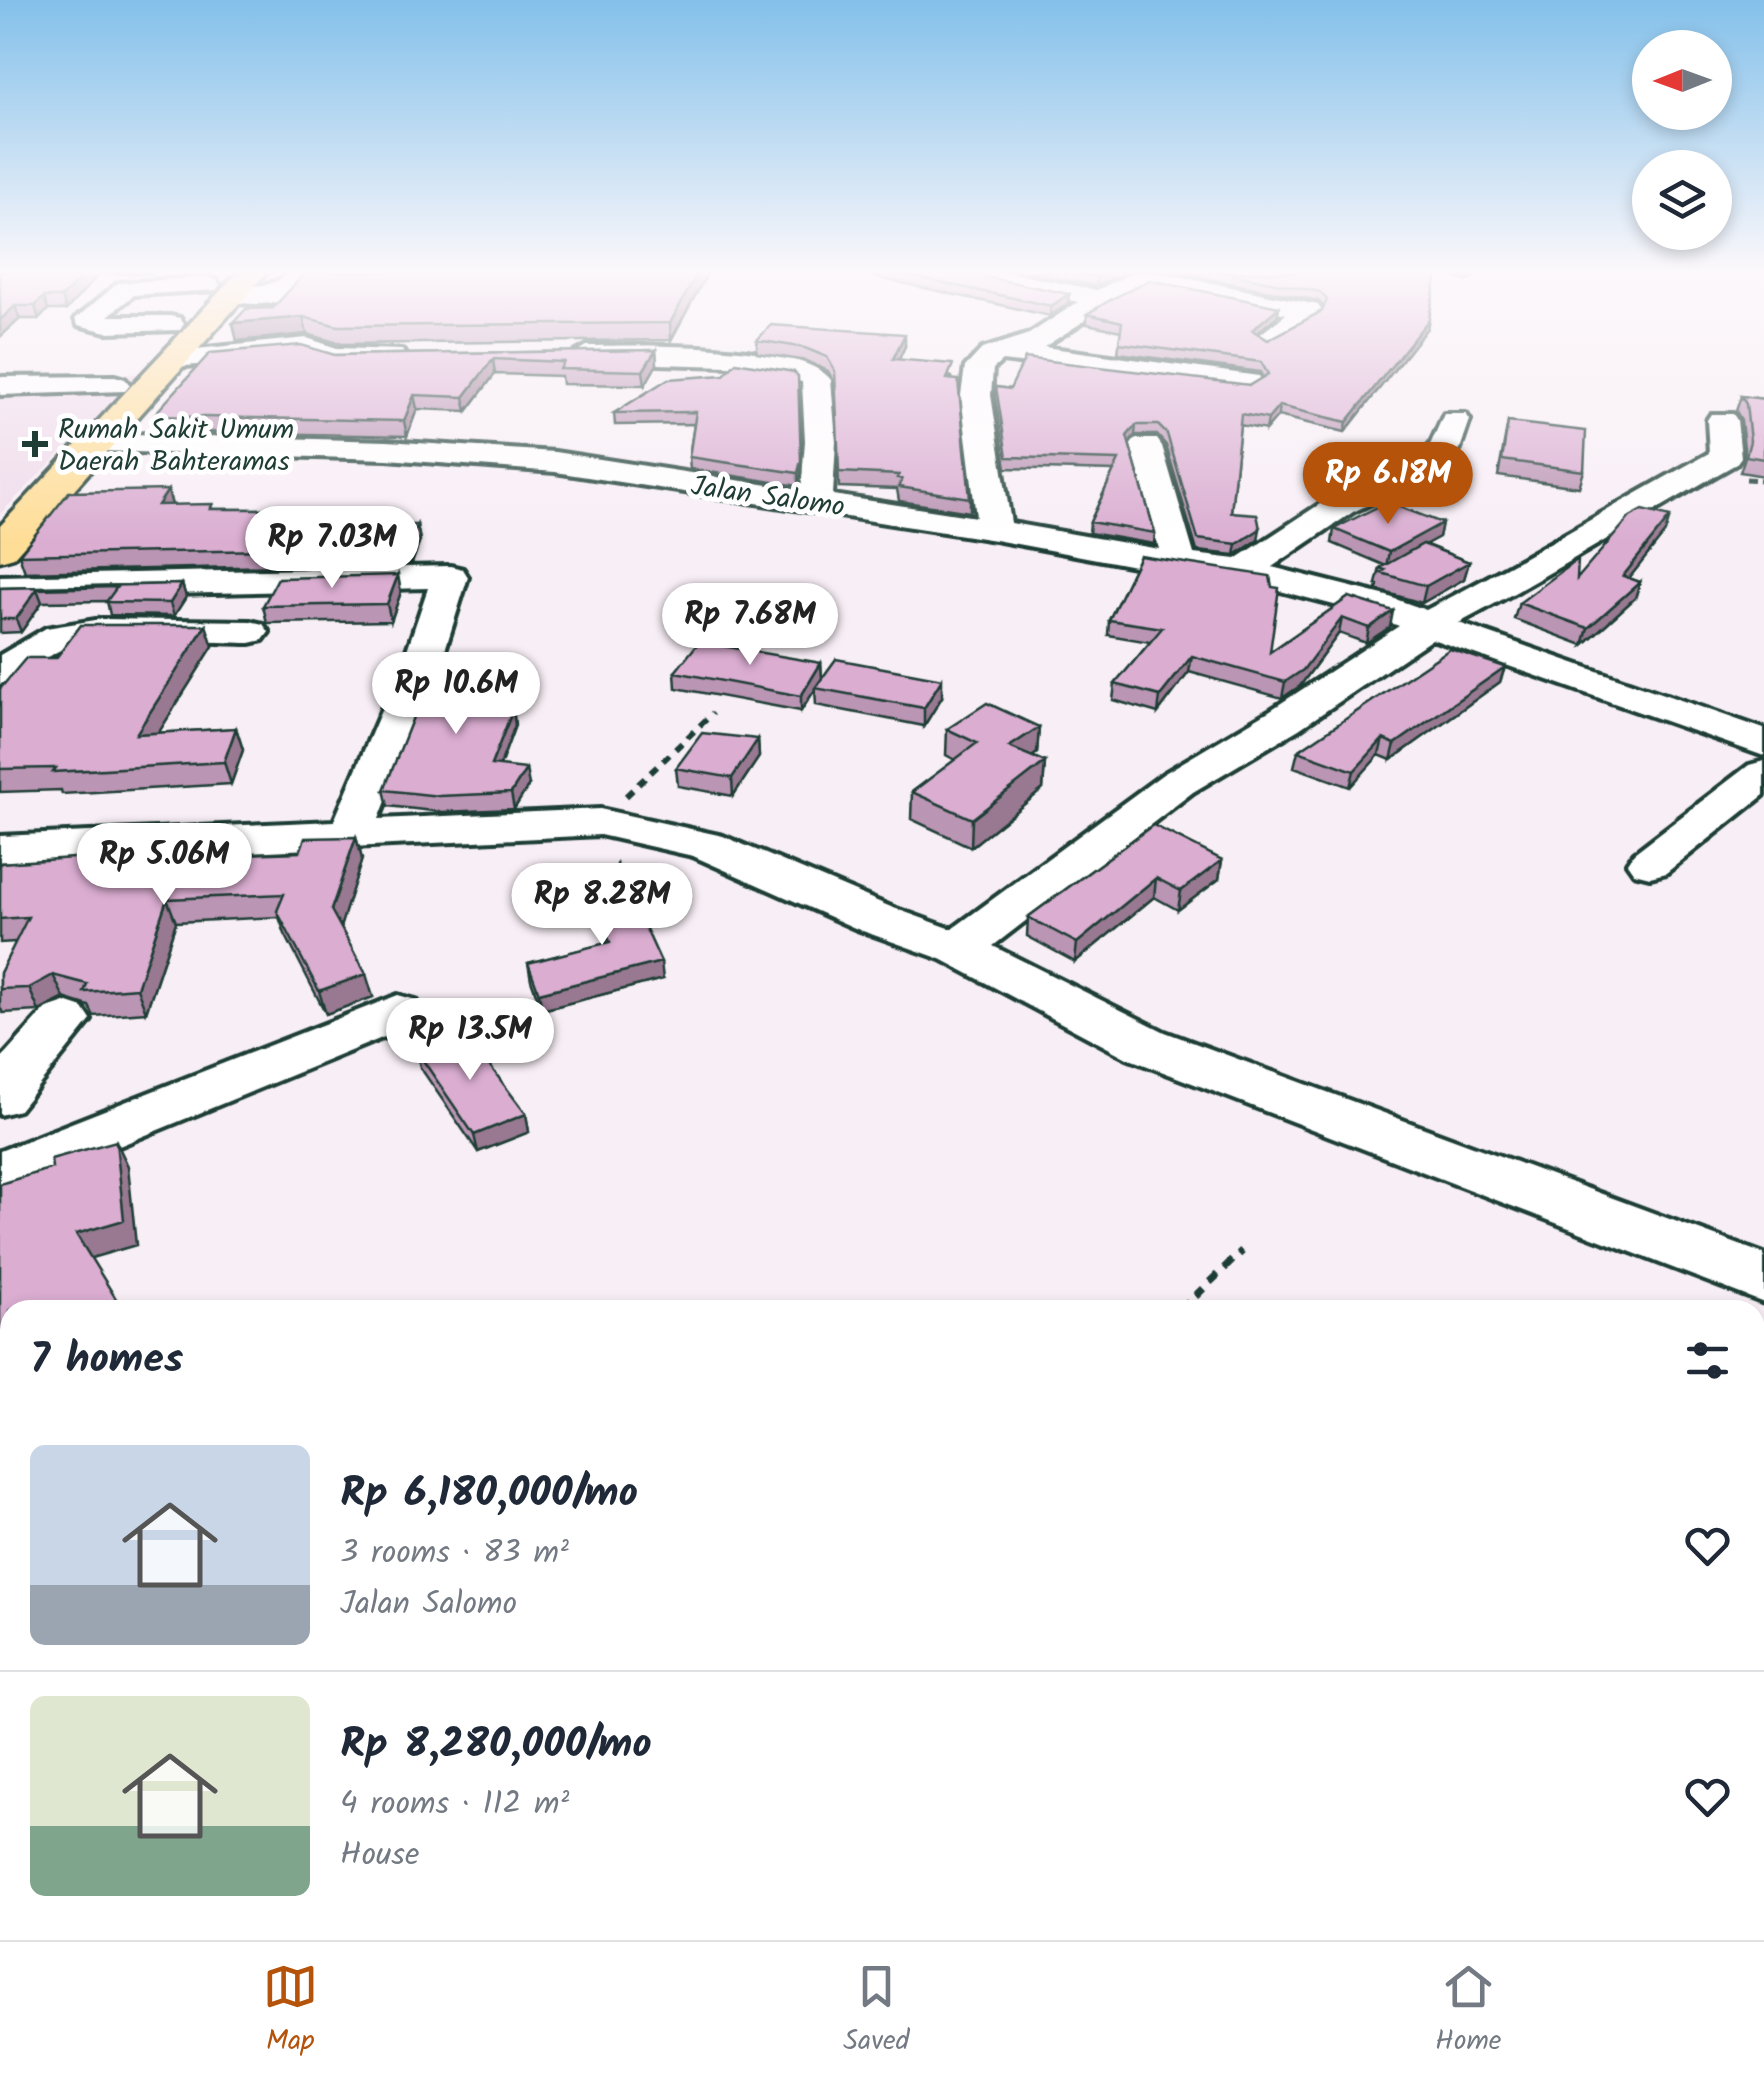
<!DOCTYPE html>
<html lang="en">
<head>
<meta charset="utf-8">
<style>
	:root { --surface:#fff; --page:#f2f2f3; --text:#1f2937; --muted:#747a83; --line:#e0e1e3; --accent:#b45309 }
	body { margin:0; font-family:Kalam,sans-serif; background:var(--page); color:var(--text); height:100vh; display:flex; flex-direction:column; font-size:38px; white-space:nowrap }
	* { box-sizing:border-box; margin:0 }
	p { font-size:32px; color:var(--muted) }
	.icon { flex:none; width:55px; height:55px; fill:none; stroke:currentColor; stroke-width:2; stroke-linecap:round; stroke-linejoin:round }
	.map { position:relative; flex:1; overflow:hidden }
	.drawer { position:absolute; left:0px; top:1300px; width:1765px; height:640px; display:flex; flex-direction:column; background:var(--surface); border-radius:30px 30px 0 0; box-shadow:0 5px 15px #0003 }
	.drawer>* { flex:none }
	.needle { width:65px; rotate:269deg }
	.fabs { position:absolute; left:1632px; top:30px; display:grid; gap:20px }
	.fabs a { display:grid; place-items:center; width:100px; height:100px; border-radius:50%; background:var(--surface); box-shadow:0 5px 15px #0003; font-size:50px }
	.price { position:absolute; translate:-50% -85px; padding:0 22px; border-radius:35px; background:#fff; color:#222; font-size:32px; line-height:65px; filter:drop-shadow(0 2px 5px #0008) }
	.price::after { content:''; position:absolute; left:50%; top:60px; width:30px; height:22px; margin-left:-15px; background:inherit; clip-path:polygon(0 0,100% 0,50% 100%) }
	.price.current { background:var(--accent); color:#fff }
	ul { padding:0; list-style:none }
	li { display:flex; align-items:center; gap:30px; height:250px; padding:0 30px }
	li+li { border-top:2px solid var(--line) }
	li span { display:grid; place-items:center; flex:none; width:280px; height:200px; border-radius:15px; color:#555 }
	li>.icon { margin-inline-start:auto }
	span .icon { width:120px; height:120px; fill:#fffc; stroke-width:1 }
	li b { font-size:42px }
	h2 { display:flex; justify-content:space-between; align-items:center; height:120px; padding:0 30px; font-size:42px }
	.tabs { display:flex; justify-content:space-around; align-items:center; height:140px; border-top:2px solid var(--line); background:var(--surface); font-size:28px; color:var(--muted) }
	.tabs a { display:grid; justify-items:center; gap:5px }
	.tabs .current { color:var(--accent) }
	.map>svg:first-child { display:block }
</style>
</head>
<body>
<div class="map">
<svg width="1764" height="1940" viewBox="0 0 1764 1940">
	<rect width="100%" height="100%" fill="#f8eff6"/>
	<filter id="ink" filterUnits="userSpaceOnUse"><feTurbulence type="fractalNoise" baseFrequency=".01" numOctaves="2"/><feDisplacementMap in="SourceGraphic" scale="20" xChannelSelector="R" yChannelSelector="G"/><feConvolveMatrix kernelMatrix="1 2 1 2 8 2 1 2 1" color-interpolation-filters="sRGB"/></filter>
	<g filter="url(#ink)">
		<!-- built -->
		<path fill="#efdbeb" d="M0,373L140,374L0,514Z"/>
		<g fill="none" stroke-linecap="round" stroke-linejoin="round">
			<!-- minor casing -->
			<g stroke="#1f3d34" stroke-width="8">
				<path id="minor" d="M290,272H317C311,280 302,291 293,297C278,306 231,307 220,295C238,276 263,297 290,272Z
					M959,272H1006L1097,290L1134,272H1159L1318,305L1322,311L1318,317L1268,347L1254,339L1286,314L1147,285L1109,305L1044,347L1259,376L1264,382L1259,388L1249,391L1002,361L993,369L991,395L1011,523L1159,549L1130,446L1135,439H1157L1162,446L1194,554L1236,559L1329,498L1419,456L1430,445L1444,414H1466L1470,420L1460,449L1441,470L1353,512L1272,567L1387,596L1426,610C1522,561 1614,505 1709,453L1707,420L1711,414H1733L1737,420L1741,457L1736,464C1643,516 1554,573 1459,623L1764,729V756L1432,639L1299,729L1193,792L993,946L1165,1032L1764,1254V1303L1127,1058L941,959L857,929L693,856L600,835L0,864V836L334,821L407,650L428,588L0,598V576L450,566L463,569L468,577L445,650L379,819L600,809L723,836L891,907L952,929L1163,774L1269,711L1399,626L1361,612L1242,581L1177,574L995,540L555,472L387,459L97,451L86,449L81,442L86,435L97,433L387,441L555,452L801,490L805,441L802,382L729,366L587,362L573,354L587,346C635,345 803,341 831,380L836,441L833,495L976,517L961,395L965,367L982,349L1029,334L1078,302L962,277Z
					M207,277L216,280L220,285L216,290L134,295L108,316H170L180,318L184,324L180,330L107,332L78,325L75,319L118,283Z
					M307,338L337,348L402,350L406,356L402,362L333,365L304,355L175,367L165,365L161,359L165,353L175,351Z
					M115,376L125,379L130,385L125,391L0,395V377Z
					M102,619L250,621L263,624L269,632L263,640L250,643C209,643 102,633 69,646C44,656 26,677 0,684V655L46,628Z
					M1764,761V795L1666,873L1650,877L1634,873L1627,863L1634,853L1749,765Z
					M398,995L416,1000L424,1012L416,1024L0,1195V1151Z
					M65,1002L83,1008L91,1020L19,1110L0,1115V1060L47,1008Z
					M10,1718V1799L0,1803V1722Z
					M95,1930H187L183,1940H91Z"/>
			</g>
			<!-- highway casing -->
			<g stroke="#1f3d34" stroke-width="7">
				<path id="highway" d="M238,272H267L14,557L0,561V526Z"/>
			</g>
			<!-- path-far3 -->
			<path stroke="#1f3d34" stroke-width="5" stroke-dasharray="8 5" stroke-linecap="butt" d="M1746,479L1764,480"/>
			<!-- path-far2 -->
			<path stroke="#1f3d34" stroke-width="6" stroke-dasharray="9 8" stroke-linecap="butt" d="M626,796L713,713"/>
			<!-- path-far1 -->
			<path stroke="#1f3d34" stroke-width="8" stroke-dasharray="11 9" stroke-linecap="butt" d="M1181,1310L1242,1251"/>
			<!-- path -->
			<path stroke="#1f3d34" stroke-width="9" stroke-dasharray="15 11" stroke-linecap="butt" d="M1219,1930L1229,1940
				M1030,1940L1041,1930"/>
			<!-- minor -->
			<use href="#minor" fill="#fff" fill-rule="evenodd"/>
			<!-- highway -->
			<use href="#highway" fill="#fedd96" fill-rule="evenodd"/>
		</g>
		<!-- wall -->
		<path fill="#bb95b4" stroke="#1f3d34" stroke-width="2.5" d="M0,272H152L150,274H99L66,310H48L39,319H20L0,337Z
			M708,272L671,340L342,344L307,334L237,341L233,323L273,308Z
			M852,272H962L1068,304L1050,316Z
			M1023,272H1126L1096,286Z
			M1176,272H1483L1467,281L1437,273L1427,328L1345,432L1278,416L1266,430L1240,425L1231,512L1258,540L1235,555L1197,551L1166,445L1157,435H1135L1129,443L1155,533L1154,544L1089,533L1090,522L1114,471L1006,468L995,397L996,387L1010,389L1250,385L1263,378L1260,372L1118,353L1121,331L1087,324V314L1279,307L1277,316L1257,333L1268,340L1322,311L1323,307L1319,301Z
			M757,340L905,346L899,359L952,377L970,498V512L899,501L897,489L839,487L835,384L828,371L806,361L757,353Z
			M656,350L657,364L645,385L562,384L561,376L495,374L467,411L417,409L407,436L158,431L153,416L335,355Z
			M794,372L801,473L798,486L690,469L689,457L694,424L615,425L614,413Z
			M1741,396L1764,399V476L1740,472L1745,457L1741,420L1736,411Z
			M1508,422L1584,471L1579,487L1498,476Z
			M168,490L172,505L215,509H287L290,521L322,520L324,527L417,525L420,541L412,563L25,572L19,555Z
			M1442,523L1439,537L1424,544L1469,562L1464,579L1422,603L1377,590L1378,585L1376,584L1380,568L1384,565L1332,543L1334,529Z
			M1665,533L1629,578L1640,582L1635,598L1583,645L1514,619L1519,603L1577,579Z
			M1140,556L1270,652L1349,597L1390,627L1366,643L1339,633L1300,686L1282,698L1189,672L1158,713L1113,700L1115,684L1150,642L1108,635L1109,620Z
			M182,584L186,597L174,616L110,615L107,601L42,602L21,632L0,633V588Z
			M401,592L391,621L267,623L263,606Z
			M213,646L158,733L236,728L243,750L231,784L62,794L61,790L0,792V689L56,658Z
			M821,663L822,679L942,697L924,726L816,705L815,689L801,711L676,688L675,672Z
			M1505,667L1500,682L1391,760L1379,755L1350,787L1294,767L1298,751Z
			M510,682L501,709H513L515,725L500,766L529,785L514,809L442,812L388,806L384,790Z
			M1039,727L1037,753L1032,756L1045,762L1043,789L971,847L911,819L912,792L955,760L946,755L947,729Z
			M758,739L759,757L733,796L678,786L676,768Z
			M1153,825L1222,860L1219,879L1178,910L1154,897L1075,962L1027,936L1028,917Z
			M356,837L362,859L340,926L373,997L326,1014L285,934L279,917L176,922L146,1012L94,1016L89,1006L64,998L39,1011L3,1013L0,1007V973L16,942L0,943V863L300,852Z
			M605,930L663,979L542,1010L531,980L528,963L607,943Z
			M416,1050L526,1114L529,1132L478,1152L420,1067Z"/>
		<!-- shaded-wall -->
		<path fill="#997992" stroke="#1f3d34" stroke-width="2.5" d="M86,272H98L99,274L66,310L62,297Z
			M698,272H708L671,340L670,323Z
			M1108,272H1126L1096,286L1097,277Z
			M1469,272H1483L1467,281Z
			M1069,294L1068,304L1050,316L1051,306Z
			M44,297L48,310L39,319L35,306Z
			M15,306L20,319L0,337V320Z
			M1279,307L1277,316L1250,339L1252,330Z
			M303,317L307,334L237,341L233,323Z
			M1429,319L1427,328L1345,432L1347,422Z
			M905,334V346L893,372V359Z
			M656,350L657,364L645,385L643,371Z
			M493,359L495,374L467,411L464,397Z
			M414,395L417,409L407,436L404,421Z
			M1279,406L1278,416L1266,430L1268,419Z
			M1136,425L1135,435L1126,447L1127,436Z
			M801,460V473L798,486V473Z
			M168,490L172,506L158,505Z
			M287,509L291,525L280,521Z
			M1670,517L1665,533L1618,592L1623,576Z
			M1442,523L1439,537L1386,566L1389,552Z
			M417,525L420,541L412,563L409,547Z
			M1260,529L1258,540L1235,555L1237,544Z
			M1469,562L1464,579L1422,603L1426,586Z
			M398,575L401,592L391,621L387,604Z
			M1640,582L1635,598L1583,645L1588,628Z
			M182,584L186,597L174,616L170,603Z
			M37,589L42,602L21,632L16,619Z
			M1393,611L1390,627L1366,643L1369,628Z
			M1342,618L1339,633L1300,686L1282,698L1285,682Z
			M206,625L213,646L144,756L136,734Z
			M1192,656L1189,672L1158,713L1160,696Z
			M821,663L822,679L801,711V696Z
			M507,667L510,682L496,724L493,709Z
			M1505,667L1500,682L1391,760L1395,744Z
			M942,679V697L924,726V708Z
			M513,709L515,725L494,781L491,765Z
			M1039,727L1037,753L1008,774L1009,747Z
			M236,728L243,750L231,784L224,762Z
			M758,739L759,757L733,796L732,778Z
			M1383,739L1379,755L1350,787L1354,771Z
			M1045,762L1043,789L971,847L972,819Z
			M526,769L529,785L514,809L511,793Z
			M222,835L230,857L215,855Z
			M356,837L362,859L338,934L331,910Z
			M1222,860L1219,879L1178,910L1181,891Z
			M1156,878L1154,897L1075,962L1077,943Z
			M167,899L176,922L146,1012L137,988Z
			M661,962L663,979L542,1010L539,993Z
			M366,974L373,997L326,1014L319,991Z
			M53,975L64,998L39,1011L29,988Z
			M526,1114L529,1132L478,1152L474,1135Z
			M116,1141L128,1166L136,1245L88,1259L76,1234Z
			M10,1465V1499L0,1504V1471Z
			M77,1930H94L102,1940H77Z
			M611,1930H647L634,1940H598Z"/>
		<!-- building -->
		<path fill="#daadd1" stroke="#1f3d34" stroke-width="2.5" d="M0,272H86L62,297H44L35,306H15L0,320Z
			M306,272H698L670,323L338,326L303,317L233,323L246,309L273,308Z
			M891,272H962L1069,294L1051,306Z
			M1070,272H1108L1097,277Z
			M1221,272H1437L1429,319L1347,422L1279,406L1268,419L1241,414L1231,512L1257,514L1260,529L1237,544L1198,539L1167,434L1158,425H1136L1127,436L1155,533L1090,522L1119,460L1007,457L996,387L1010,389L1025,358L1250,385L1268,374L1261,362L1119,343L1122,322L1087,314L1112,299L1149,280L1279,307L1252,330L1268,340L1322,311L1327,300L1320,292Z
			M771,325L905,334L893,359L953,364L947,379L958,380L970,498L899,487L902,479L897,478L899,475L839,472L835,371L827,357L805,348L757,340Z
			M301,345L335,355L656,350L643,371L560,369L564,362L493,359L464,397L414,395L404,421L153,416L210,353Z
			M736,362L794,372L798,376L801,460L798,473L689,457L696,412L614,413L668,379L724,375Z
			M1741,396L1764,399V459L1746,456L1750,441L1746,404Z
			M1508,422L1586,431L1584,471L1502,460Z
			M168,490L158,505L213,504L210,509H287L280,521L322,520L318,527L417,525L409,547L19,555L69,492Z
			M1387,502L1442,523L1389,552L1334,529Z
			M1643,510L1670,517L1623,576L1640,582L1588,628L1519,603L1578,559L1577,579L1630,517Z
			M1423,544L1469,562L1426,586L1381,573L1385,570L1380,568Z
			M1140,556L1270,576L1272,587L1279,588L1270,652L1349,597L1393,611L1369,628L1342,618L1303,670L1285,682L1192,656L1160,696L1115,684L1162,628L1109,620Z
			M398,575L387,604L263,606L278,578Z
			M182,584L170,603L106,602L117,587L37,589L16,619H0V588Z
			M81,625H206L136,734L236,728L224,762L53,772L56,768L0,769V689L26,658H56Z
			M699,642L821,663L801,696L675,672Z
			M1450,649L1505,667L1395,744L1383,739L1354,771L1298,751Z
			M836,659L942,679L924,708L815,688Z
			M433,667H507L493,709H513L491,765L526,769L511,793L439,796L384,790Z
			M987,703L1039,727L1009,747L1045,762L972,819L912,792L977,743L947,729Z
			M702,733L758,739L732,778L676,768Z
			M1153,825L1222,860L1181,891L1156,878L1077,943L1028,917Z
			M222,835L215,855L300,852L305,838L356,837L331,910L366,974L319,991L277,911L284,894L167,899L137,988L84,992L87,984L53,975L29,988L0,989V973L28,917L0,919V863L162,852L169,838Z
			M617,865L661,962L539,993L528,963L610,942L605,930Z
			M463,1030L526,1114L474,1135L416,1050Z
			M116,1141L124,1220L76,1234L123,1310H10V1465L0,1471V1184L52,1168L51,1159Z
			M10,1783V1930H90L77,1940H0V1790Z
			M291,1930H611L598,1940H298Z"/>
	</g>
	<!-- sky -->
	<linearGradient id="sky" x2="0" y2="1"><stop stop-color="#83c0ea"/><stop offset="0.5" stop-color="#fcf8fb"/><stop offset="1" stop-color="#fcf8fb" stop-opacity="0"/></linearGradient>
	<rect width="1764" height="543" fill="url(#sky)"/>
	<!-- markers -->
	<path fill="#1f3d34" stroke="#fff" stroke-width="4" d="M30 429h10v10h10v10h-10v10h-10v-10h-10v-10h10z"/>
	<g text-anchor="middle" stroke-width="10" stroke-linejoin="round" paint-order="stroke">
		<!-- far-poi labels -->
		<g font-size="28" fill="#1f3d34" stroke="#fff" text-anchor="start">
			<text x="58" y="438">Rumah Sakit Umum<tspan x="58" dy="32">Daerah Bahteramas</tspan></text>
		</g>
		<!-- far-street labels -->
		<g font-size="28" fill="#1f3d34" stroke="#fff">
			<text transform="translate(768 495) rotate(8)" y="10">Jalan Salomo</text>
		</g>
	</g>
</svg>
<div class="fabs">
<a><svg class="needle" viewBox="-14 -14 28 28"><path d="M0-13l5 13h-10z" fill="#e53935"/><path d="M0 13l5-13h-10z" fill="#747a83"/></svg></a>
<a><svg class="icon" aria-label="layers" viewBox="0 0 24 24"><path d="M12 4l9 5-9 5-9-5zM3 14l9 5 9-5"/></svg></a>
</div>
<b class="price current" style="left:1388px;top:527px">Rp 6.18M</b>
<b class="price" style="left:332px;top:591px">Rp 7.03M</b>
<b class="price" style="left:750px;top:668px">Rp 7.68M</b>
<b class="price" style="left:456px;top:737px">Rp 10.6M</b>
<b class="price" style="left:164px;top:908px">Rp 5.06M</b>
<b class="price" style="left:602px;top:948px">Rp 8.28M</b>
<b class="price" style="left:470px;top:1083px">Rp 13.5M</b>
<section class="drawer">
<h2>7 homes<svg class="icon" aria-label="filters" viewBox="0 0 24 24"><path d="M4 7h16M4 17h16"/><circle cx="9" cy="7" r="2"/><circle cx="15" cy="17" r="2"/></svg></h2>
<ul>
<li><span style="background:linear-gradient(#c9d6e8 70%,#9aa5b1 0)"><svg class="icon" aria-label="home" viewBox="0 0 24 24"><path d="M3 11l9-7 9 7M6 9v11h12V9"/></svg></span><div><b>Rp 6,180,000/mo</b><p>3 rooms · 83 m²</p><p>Jalan Salomo</p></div><svg class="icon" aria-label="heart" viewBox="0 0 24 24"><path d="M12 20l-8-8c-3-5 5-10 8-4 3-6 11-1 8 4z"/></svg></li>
<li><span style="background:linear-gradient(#dfe7d0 65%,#7fa58c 0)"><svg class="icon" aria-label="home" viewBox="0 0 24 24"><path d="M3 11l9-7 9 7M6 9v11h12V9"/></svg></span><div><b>Rp 8,280,000/mo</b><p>4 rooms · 112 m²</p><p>House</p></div><svg class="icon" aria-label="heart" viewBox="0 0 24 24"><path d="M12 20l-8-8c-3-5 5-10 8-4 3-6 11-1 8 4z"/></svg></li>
</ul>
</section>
</div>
<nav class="tabs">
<a class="current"><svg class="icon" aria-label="map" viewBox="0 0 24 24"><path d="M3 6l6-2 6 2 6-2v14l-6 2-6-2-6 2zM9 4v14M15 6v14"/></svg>Map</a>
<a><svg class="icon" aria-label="saved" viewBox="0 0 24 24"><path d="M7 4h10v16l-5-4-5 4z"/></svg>Saved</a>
<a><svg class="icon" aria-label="home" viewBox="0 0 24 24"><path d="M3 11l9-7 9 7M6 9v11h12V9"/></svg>Home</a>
</nav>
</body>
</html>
